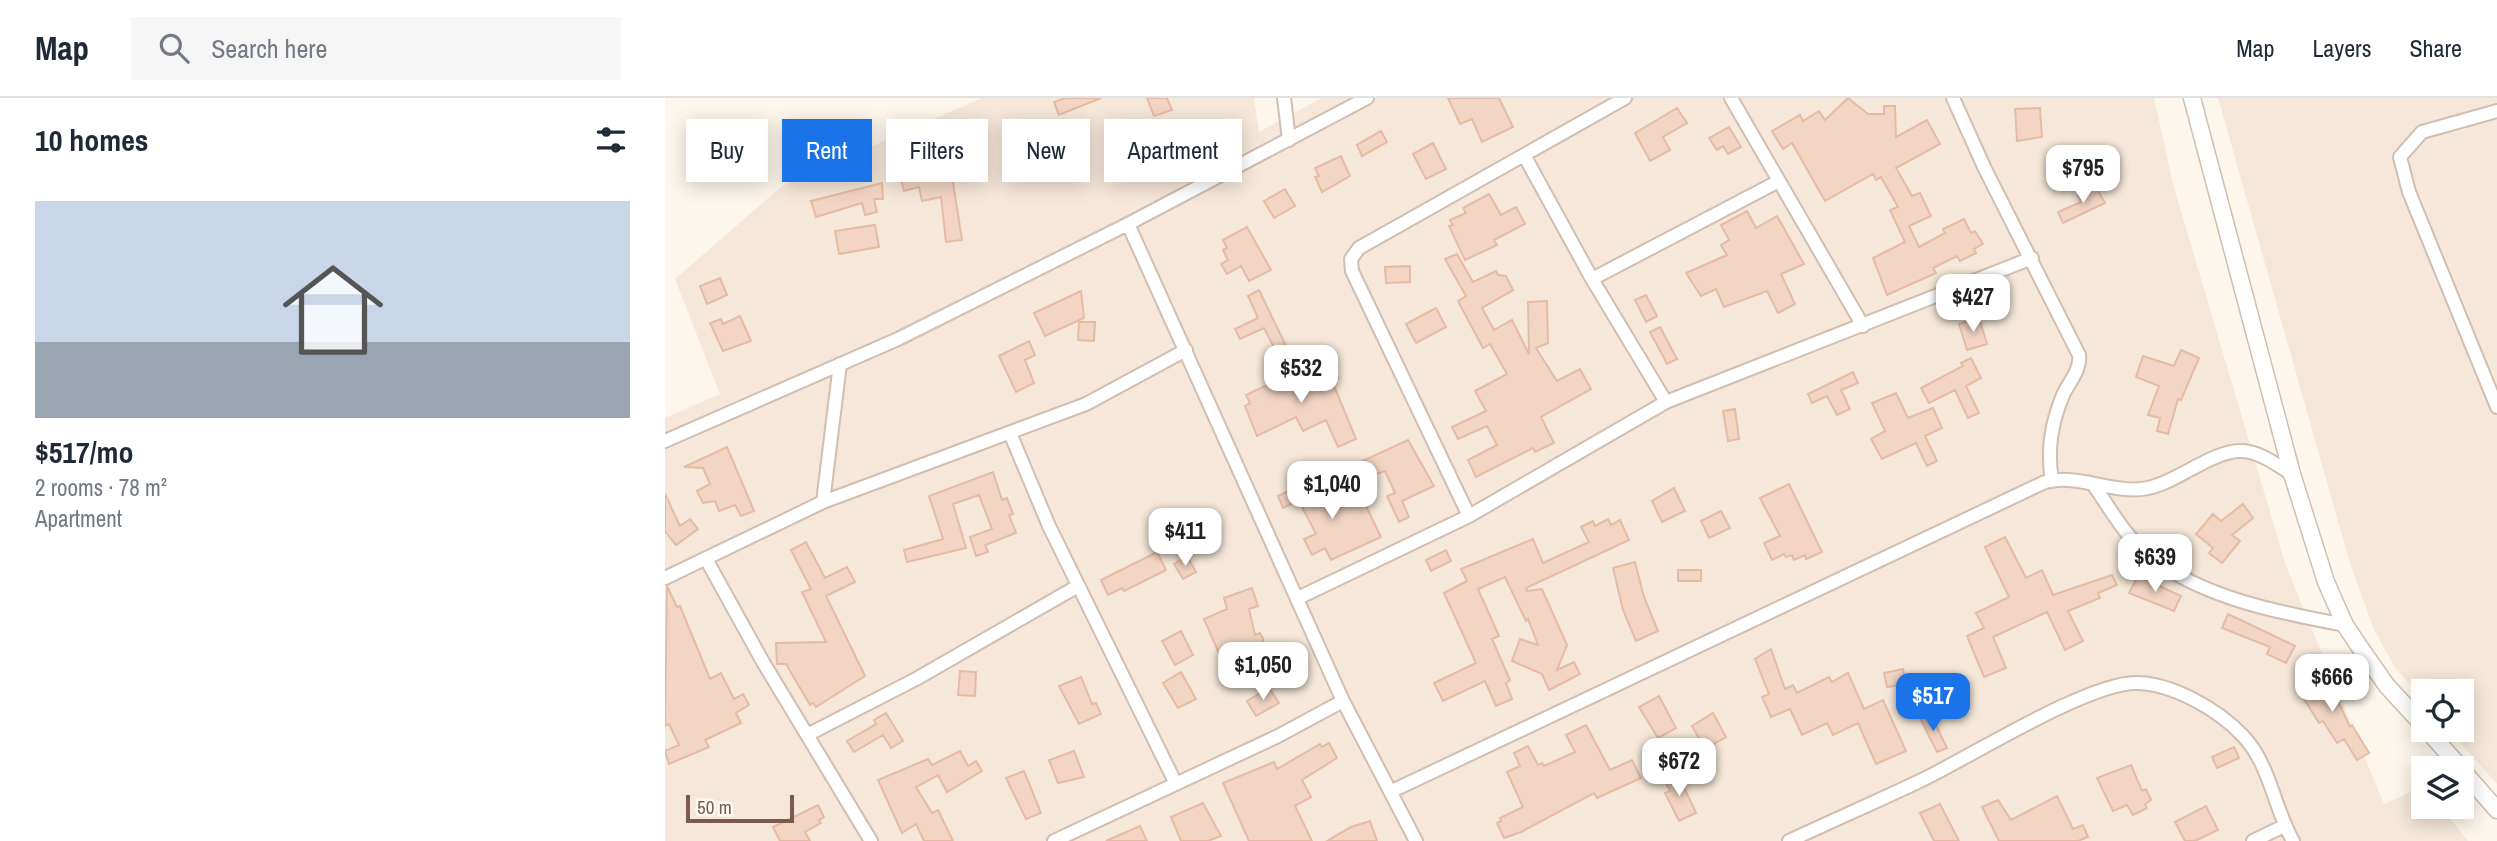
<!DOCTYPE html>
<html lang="en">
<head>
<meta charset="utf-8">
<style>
	:root { --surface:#fff; --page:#f6f6f7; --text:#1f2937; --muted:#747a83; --line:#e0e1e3; --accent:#1a73e8 }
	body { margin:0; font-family:"Archivo Narrow",sans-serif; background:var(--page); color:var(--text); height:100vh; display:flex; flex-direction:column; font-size:26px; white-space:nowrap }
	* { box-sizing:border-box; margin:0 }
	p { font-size:23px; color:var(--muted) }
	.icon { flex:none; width:38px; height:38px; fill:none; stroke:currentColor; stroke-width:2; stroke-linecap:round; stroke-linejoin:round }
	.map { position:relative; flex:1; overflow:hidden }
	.details { display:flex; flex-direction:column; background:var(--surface); width:665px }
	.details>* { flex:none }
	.guide { position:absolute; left:21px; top:21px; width:665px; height:63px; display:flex; gap:14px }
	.fabs { position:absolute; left:1746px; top:581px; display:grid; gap:14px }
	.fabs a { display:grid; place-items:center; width:63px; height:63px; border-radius:0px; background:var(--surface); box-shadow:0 4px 18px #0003; font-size:35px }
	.scale { position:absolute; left:21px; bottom:18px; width:108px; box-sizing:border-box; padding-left:7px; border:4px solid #7a5c4d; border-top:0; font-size:19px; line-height:24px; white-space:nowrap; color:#7a5c4d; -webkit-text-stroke:5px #fffaf3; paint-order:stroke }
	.price { position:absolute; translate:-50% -60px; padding:0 16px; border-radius:14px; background:#fff; color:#222; font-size:23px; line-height:46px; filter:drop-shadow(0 2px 4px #0008) }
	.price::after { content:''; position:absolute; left:50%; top:42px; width:21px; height:16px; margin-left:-10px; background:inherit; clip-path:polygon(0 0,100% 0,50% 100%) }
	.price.active { background:var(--accent); color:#fff }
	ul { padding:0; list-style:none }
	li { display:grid; align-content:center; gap:14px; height:371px; padding:0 35px }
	li span { display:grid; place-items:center; height:217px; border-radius:0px; color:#555 }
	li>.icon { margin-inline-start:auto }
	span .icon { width:126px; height:126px; fill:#fffc; stroke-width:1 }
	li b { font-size:30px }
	h2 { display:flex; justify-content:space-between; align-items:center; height:84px; padding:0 35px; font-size:30px }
	.pill { padding:0 24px; border-radius:0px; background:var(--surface); box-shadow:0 4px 18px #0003; font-size:24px; line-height:63px }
	.pill.active { background:var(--accent); color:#fff }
	header { display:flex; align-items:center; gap:42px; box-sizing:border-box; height:98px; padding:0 35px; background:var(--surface); border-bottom:2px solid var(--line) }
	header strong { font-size:33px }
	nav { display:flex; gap:38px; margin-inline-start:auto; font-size:24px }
	.search { width:490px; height:63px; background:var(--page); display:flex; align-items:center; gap:18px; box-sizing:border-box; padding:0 24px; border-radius:0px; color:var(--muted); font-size:26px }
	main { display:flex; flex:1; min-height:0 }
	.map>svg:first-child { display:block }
</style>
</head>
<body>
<header>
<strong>Map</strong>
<div class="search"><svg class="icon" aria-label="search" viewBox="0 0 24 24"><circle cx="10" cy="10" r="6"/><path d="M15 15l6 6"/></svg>Search here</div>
<nav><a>Map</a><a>Layers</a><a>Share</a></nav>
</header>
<main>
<section class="details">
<h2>10 homes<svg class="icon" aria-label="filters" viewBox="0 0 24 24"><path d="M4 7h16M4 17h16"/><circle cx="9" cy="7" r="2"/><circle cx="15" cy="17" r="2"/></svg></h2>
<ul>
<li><span style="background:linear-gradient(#c9d6e8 65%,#9aa5b1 0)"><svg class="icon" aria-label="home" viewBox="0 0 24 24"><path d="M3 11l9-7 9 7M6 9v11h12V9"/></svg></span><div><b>$517/mo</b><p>2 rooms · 78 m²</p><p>Apartment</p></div></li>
</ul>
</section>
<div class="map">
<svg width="1832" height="743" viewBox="0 0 1832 743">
	<rect width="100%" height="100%" fill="#fdf6ec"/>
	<!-- residential -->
	<path fill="#f5e8da" d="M317,0H589L594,34L657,0H1489L1508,86L1621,468L1719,706L1759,688V709H1776L1803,743H0V320L55,296L10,181L117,88Z
		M1553,0H1832V686L1784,632H1797V593H1759V602L1731,571L1709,532L1684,462Z"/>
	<!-- building -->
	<path fill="#f3d5c3" stroke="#e6bba3" stroke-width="2" d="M400,0H436L394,17L389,4Z
		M482,0H502L507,12L489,18Z
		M783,0H834L848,29L817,44L807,21L795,26Z
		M1183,0L1203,16H1219V8H1230L1231,39L1262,22L1275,46L1231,70L1247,98L1255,95L1266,118L1244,128L1254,149L1280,135L1278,131L1299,121L1306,135L1310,133L1318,146L1309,151L1311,155L1295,163L1292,158L1268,170L1271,175L1222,197L1208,160L1240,144L1225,112L1233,109L1216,79L1211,82L1208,76L1160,103L1127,45L1118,51L1107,33L1135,17L1138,23L1154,13L1160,22Z
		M1012,10L1022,25L998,39L1005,52L985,63L970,35Z
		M1375,10L1377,39L1352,43L1350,11Z
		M1064,29L1076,49L1063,56L1058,48L1052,52L1044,40Z
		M716,33L722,44L697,58L692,47Z
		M768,45L781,71L761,81L748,56Z
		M676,58L685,78L657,94L650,79L654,78L650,70Z
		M263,70L267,82L287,78L297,142L281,144L276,99L257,103L254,89L239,93L235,78Z
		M217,85L218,101H209L212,114L200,117L197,105L151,119L146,103Z
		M1431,89L1440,105L1398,125L1393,114L1416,104L1413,98Z
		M620,91L630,108L609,120L599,103Z
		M824,96L836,117L851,109L860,126L829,142L832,147L800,162L784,128L788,127L785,122L801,115L798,110Z
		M1082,113L1091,130L1112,118L1139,166L1116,176L1130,206L1113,215L1102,193L1059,209L1051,191L1036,198L1021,175L1062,157L1056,147L1064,142L1056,127Z
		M210,127L214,149L174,156L170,133Z
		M582,129L606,172L584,183L576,168L562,176L556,166L563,162L558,152L562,150L558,142Z
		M792,156L808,184L831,173L833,177L841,178L848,192L817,210L829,232L847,222L864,256L863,204L882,203L883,245L871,250L892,283L915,271L926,291L876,319L889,345L870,354L868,350L811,379L803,362L832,347L822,328L793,341L787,329L821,313L810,293L842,276L825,246L818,250L793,203L801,198L780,161Z
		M745,168V184L721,185L720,169Z
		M55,180L62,197L42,206L35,188Z
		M594,192L622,250L612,255L599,230L575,241L570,231L593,220L583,198Z
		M416,193L419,220L380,238L369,215Z
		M981,197L992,218L981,224L970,202Z
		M771,210L781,229L751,245L741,226Z
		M75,218L86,243L58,253L45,225L56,221L58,226Z
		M1314,220L1322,246L1302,252L1294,226Z
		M414,224H430L429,243L413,242Z
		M995,229L1012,261L1002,266L985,234Z
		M364,243L370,257L360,262L369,285L351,294L334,258Z
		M1516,252L1534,260L1516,302L1513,301L1503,336L1492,333L1495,320L1483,317L1494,288L1471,279L1478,258L1509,268Z
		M1306,260L1316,280L1301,288L1314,315L1303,320L1290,292L1264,305L1256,290L1298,268L1296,265Z
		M668,270L673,280L667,283L691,341L673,349L661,322L638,333L631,319L592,338L580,308L585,305L581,297L632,273L638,283Z
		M1188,274L1193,285L1176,292L1185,311L1172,317L1162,298L1147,305L1143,296Z
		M1231,295L1243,320L1268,310L1277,330L1260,338L1272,363L1262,368L1251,345L1217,361L1206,341L1220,333L1207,305Z
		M1070,311L1074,341L1063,343L1058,313Z
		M743,342L769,388L737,403L744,419L734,424L722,398L730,395L720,373L712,376L710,371L677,377L676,373Z
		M62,349L89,413L76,418L70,407L54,413L50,403L38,405L32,393L45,386L38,370L19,369Z
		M328,374L337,402L342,400L348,416L344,417L351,435L320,447L323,454L311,458L305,439L327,431L314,397L288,406L301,450L242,464L239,452L278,441L264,398Z
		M650,380L667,414L697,400L716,439L666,462L660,450L647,457L639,441L651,436L637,409L633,403L618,410L613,398Z
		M1124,386L1157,454L1141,461L1140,457L1129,462L1127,457L1121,459L1119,456L1107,462L1099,445L1115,438L1095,400Z
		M1009,390L1020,413L997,424L987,403Z
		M0,396L15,428L25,421L33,431L11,447L0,433Z
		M1578,406L1588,420L1567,437L1575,443L1557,465L1544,455L1548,450L1531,436L1548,416L1556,423Z
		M1056,413L1065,430L1044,440L1036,423Z
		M943,421L946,427L955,422L964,442L861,490L862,493L877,491L902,547L892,572L909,564L915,576L884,592L877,576L847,563L855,541L873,547L863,521L861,523L840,479L813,491L834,538L827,541L845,582L841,585L847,601L831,608L820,583L778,603L769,585L811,565L779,495L802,483L796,471L868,441L878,465L924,444L916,429L928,423L930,428Z
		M1340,439L1361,480L1377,472L1388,497L1447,477L1452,487L1433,495L1435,500L1403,513L1418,543L1400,552L1382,514L1328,539L1341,570L1319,579L1302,538L1319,530L1311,515L1344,499L1320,449Z
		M141,444L160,480L182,469L190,484L161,498L200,578L151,609L148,605L145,607L121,566H112L111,545L161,544L137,494L146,491L126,452Z
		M781,452L786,463L766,473L761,462Z
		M492,454L501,472L459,493L457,490L443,497L436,482Z
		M522,458L531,474L518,481L509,466Z
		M970,464L979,499L993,533L971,543L958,512L948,470Z
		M1013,472H1036V483H1013Z
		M1473,478L1516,498L1509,513L1464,495Z
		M2,488L12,509L15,508L45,581L56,575L69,601L78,596L84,607L71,615L76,625L40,642L44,649L4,666L0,653L14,647L4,626L0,628Z
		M587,490L593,508L584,511L590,537L595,535L598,541L597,571H585L586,549L565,556L563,552L555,558L539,521L562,511L559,500Z
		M1563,516L1630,548L1621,565L1602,556L1605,549L1557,530Z
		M516,533L528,557L510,567L497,543Z
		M1106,551L1120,591L1128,587L1132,595L1164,579L1167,584L1183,575L1199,611L1218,602L1241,653L1211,666L1193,625L1168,637L1162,625L1137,637L1125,611L1106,619L1097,599L1104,596L1090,561Z
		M1238,571L1241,586L1222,589L1219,575Z
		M295,573L311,574L310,598L293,597Z
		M516,574L531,601L513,610L498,585Z
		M1660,575L1685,629L1687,627L1704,655L1692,662L1679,641L1672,645L1658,623L1654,625L1639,601L1643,599L1637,586Z
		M416,579L427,606L431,605L436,616L414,626L394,588Z
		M604,590L614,605L591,618L582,603Z
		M1255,592L1265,614L1255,619L1245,597Z
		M994,598L1011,630L993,640L974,609Z
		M221,615L238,643L226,650L218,637L189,654L182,643L211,626L209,622Z
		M1048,615L1061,639L1040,651L1027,628Z
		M1265,615L1282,650L1272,654L1255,620Z
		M921,627L945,672L967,662L976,680L932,700L929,695L856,734L839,740L832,725L836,723L835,720L858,709L842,674L855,668L849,655L863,648L873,667L877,665L879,668L910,654L901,637Z
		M664,645L672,660L637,682L646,699L630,708L647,743H584L558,685L609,664L612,671L655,646L657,649Z
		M1569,649L1574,660L1552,670L1547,659Z
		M295,653L303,668L311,663L317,673L282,694L273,677L251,689L267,715L273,712L288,743H259L251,726L237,735L213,682L263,661L267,667Z
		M409,653L419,679L393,685L384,662Z
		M1466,667L1477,693L1481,691L1486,702L1480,706L1482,710L1468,717L1462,707L1448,713L1432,680Z
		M359,673L376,715L361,721L341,680Z
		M1012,674L1031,715L1014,723L1000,695L1005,693L999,681Z
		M1392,698L1408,731L1418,727L1423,739L1413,743H1334L1317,709L1333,702L1346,722Z
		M538,705L556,738L543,743H516L506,719Z
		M1275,706L1294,743H1269L1255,715Z
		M153,707L159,719L154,722L156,725L140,734L145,743H115L108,729Z
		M1541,708L1553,732L1530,743H1520L1510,724Z
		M705,723L712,743H662L686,729Z
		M475,728L482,743H441Z"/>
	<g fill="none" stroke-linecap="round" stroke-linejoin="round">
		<!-- minor casing -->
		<g stroke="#d1beb0" stroke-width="16">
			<path id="minor" d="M619,0L624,42
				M1066,0L1198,228
				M1288,0L1320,71L1414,257C1416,272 1404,284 1398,297C1386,326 1382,352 1387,383
				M1832,13L1757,34L1735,59L1744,94L1832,309
				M859,57L927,181L1001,304
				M463,126L678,603L751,743
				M927,181L1112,84
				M345,335L384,428L511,686
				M0,343L233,241L463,126L702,0
				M1428,386C1446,412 1462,442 1488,461C1542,501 1616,515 1680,527
				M158,404L175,266
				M804,418L687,173L686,161L694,150L960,0
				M41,461L98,564L206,743
				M0,480L158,404L421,306L521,252
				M633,500L804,418L1001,304L1367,160
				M142,637L251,581L413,488
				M727,693L1380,384C1414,375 1449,397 1483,390C1513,384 1549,351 1578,353C1595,354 1612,367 1627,376
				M389,743L613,638L678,603
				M1124,743C1169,722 1215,702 1259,681C1308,657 1423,585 1471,585C1507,585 1554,612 1578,638C1605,666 1609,710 1628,743
				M1588,743L1619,728"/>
		</g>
		<!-- tertiary casing -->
		<g stroke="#d1beb0" stroke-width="19">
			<path id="tertiary" d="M1527,0L1627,376L1661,484L1680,527L1694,548L1722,588L1759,628
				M1762,632L1796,670
				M1797,672L1832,712"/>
		</g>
		<!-- minor -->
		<use href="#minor" stroke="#fff" stroke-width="12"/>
		<!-- tertiary -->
		<use href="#tertiary" stroke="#fff" stroke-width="16"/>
	</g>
</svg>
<div class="fabs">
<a><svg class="icon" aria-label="locate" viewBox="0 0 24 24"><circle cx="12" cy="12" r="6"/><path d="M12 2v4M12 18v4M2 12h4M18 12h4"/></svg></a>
<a><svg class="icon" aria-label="layers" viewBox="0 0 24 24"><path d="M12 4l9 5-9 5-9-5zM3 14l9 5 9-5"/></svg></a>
</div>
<div class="scale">50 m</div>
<b class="price" style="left:1418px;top:107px">$795</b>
<b class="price" style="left:1308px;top:236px">$427</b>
<b class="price" style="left:636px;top:307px">$532</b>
<b class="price" style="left:667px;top:423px">$1,040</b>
<b class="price" style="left:520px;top:470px">$411</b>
<b class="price" style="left:1490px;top:496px">$639</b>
<b class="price" style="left:598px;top:604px">$1,050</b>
<b class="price" style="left:1667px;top:616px">$666</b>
<b class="price active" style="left:1268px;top:635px">$517</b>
<b class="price" style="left:1014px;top:700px">$672</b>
<div class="guide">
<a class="pill">Buy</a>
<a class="pill active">Rent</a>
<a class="pill">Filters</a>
<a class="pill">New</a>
<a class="pill">Apartment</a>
</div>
</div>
</main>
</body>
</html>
